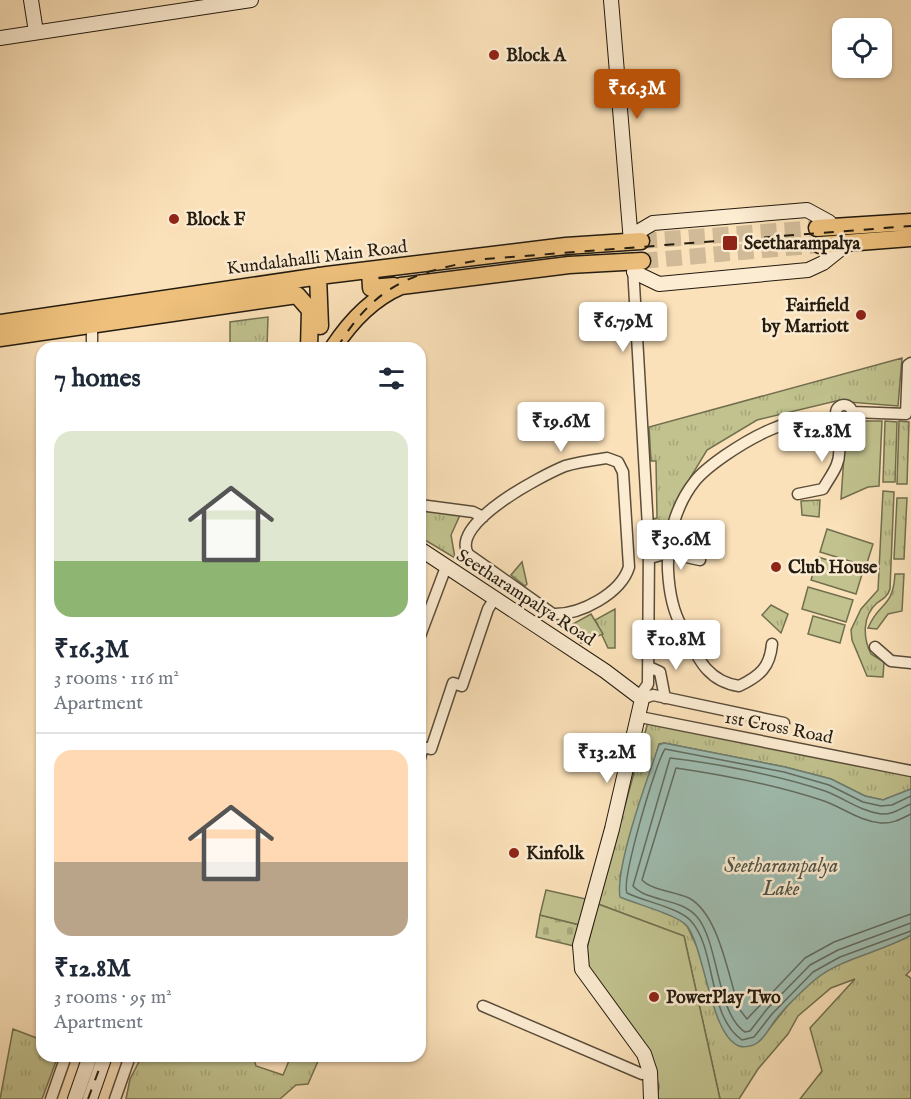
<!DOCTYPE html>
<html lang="en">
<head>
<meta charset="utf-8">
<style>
	:root { --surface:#fff; --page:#f6f6f7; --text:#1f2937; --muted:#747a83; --line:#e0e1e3; --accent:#b45309 }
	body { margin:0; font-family:"IM FELL English",serif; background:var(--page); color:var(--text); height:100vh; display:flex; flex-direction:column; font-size:22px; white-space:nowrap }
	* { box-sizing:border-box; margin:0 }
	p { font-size:20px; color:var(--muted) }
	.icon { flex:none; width:33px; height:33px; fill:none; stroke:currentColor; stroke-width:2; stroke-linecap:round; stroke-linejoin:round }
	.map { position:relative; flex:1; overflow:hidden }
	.details { position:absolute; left:36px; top:342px; width:390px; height:720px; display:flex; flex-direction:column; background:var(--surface); border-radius:18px; box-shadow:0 2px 4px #0004 }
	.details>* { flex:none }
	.buttons { position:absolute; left:832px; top:18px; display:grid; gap:12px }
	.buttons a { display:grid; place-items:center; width:60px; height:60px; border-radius:12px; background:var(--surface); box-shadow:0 2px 4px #0004; font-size:30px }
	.price { position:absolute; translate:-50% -51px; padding:0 14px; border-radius:6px; background:#fff; color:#222; font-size:20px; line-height:39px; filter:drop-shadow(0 2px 3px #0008) }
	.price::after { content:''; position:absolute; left:50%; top:36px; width:18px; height:14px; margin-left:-9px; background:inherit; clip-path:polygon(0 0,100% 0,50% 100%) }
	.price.selected { background:var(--accent); color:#fff }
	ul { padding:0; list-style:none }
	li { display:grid; align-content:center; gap:12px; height:318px; padding:0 18px }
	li+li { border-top:2px solid var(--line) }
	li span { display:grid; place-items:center; height:186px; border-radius:18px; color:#555 }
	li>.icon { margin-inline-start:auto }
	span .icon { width:108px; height:108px; fill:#fffc; stroke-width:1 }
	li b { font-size:26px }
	h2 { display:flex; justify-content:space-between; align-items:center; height:72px; padding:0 18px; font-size:26px }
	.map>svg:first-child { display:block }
</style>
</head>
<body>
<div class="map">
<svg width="911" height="1099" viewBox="0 0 911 1099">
	<defs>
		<pattern id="grass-tufts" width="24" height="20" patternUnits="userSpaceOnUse" patternTransform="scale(1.5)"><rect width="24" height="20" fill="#c1c28e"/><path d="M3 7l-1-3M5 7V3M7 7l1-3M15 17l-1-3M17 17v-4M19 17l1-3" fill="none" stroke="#a6a679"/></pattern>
		<pattern id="cemetery-stones" width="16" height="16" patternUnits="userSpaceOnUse" patternTransform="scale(1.5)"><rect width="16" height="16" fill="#c1c28e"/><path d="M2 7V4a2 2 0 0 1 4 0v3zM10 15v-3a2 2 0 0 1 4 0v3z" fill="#a6a679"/></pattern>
	</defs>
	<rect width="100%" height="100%" fill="#fbe1b9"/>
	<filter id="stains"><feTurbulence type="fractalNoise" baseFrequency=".00333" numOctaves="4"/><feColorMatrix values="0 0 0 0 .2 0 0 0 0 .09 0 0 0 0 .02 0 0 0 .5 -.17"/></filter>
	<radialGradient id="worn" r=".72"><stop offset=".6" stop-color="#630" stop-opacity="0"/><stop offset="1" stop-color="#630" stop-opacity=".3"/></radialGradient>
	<!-- grass -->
	<path fill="url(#grass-tufts)" stroke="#726f4f" stroke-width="1.5" d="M268,317L267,348H230V322Z
		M902,358L898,406L836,401L757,420L707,450L687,483L665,533L653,528L652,519L657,518L656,461H651L649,427Z
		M885,421L897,422L895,482H883Z
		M899,421L909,422L907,484H897Z
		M883,491L894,492L890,589C888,596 883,599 877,603C862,616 863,638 871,654L884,662L883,677L867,676L852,640L851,630L861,609L878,590Z
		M897,498H907L904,559H894Z
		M820,500L819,517L802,515L801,501Z
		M420,509L460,515L451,535L455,558L420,537Z
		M522,562L527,584L525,586L511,575Z
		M895,574H904L902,611L888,614L877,629L868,628C879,601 893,609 895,574Z
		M771,605L788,614L781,633L762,615Z
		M615,609V648H608L595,620Z
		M648,722L911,776V789L883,800L865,796L831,779L785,767L664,743L659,744L620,876L664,913L678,918L687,926L697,947L719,1020L758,1042C777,1021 793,994 817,977C845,957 881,952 911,935V970L906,975L911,978V1099H800L822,1071L810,1028L855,979L831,988L798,1016L788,1034L758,1069L739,1099H720L684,936L598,904Z
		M13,1029L42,1040V1056H58L42,1099H0Z
		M142,1056H253L256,1066L283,1075L291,1056H310L319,1059L308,1084L296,1085L280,1099H126L130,1079Z"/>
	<!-- cemetery -->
	<path fill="url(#cemetery-stones)" stroke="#726f4f" stroke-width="1.5" d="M540,915L580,925L574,946L536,937Z"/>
	<!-- pitch -->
	<path fill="#c1c28e" stroke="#726f4f" stroke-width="1.5" d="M853,421H882L879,486L868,487L841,499L846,428Z
		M827,529L873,544L866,566L820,552Z
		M818,557L863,571L856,594L811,580Z
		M808,587L853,600L846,622L802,609Z
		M591,614L603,634L581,643L571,625Z
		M813,616L845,625L840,643L808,634Z
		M546,890L586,899L580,925L540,915Z
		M598,904L684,936L720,1099H657L659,1086L652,1061L589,969L587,948Z"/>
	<!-- water -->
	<path fill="#9fbdb1" stroke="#6e7d71" stroke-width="1.5" d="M664,743L785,767L831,779L865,796L883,800L911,789V935C879,954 836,958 809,985C798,995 786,1006 777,1018C770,1026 766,1037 757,1043C753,1046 744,1048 739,1046C710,1035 705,949 687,926C678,915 636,904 620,897C615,866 648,777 659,745Z"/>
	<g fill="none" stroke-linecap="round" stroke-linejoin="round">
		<!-- shore -->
		<path stroke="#626c60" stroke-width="1.5" d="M911,796L892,805L881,806L863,802L829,785L784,772L665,749C655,764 621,881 627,893C645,902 678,907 691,921C717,950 707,1016 742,1040L754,1037L772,1014L813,972L840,957L911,931
			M911,804C901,808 893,815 881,814C860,811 844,798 825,791C782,776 715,763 670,758L633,886C649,903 681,897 698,918C719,945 717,1014 745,1032L750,1031L767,1009L810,965L838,950L911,923
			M911,814C901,819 892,824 881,823C858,821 841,806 821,800C775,785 724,775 676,768L642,880C653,891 674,891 689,898C720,915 728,978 740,1010L747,1019L805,958L834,942L911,914"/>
		<!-- primary-tunnel -->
		<path stroke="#d0ba97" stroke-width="16" stroke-dasharray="16 8" stroke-linecap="butt" d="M641,241L817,228
			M642,261L820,245"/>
		<!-- street casing -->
		<g stroke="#5a4d3a" stroke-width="13">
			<path id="street" d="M633,267L649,545L648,684L640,695
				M92,324V348
				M836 413a8 8 0 1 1 16 0a8 8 0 1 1-16 0Z
				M852,412L906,414L908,365L911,363
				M607,458L618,462L623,472L629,567C621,593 581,615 553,614L468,554C450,523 541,476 565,466C578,462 593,460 607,458Z
				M420,505L473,512L483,517
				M650,558L668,553L700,560
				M420,636L446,567
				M772,644C770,667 760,676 739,686C705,681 697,655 682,627C672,610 669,590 668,570C667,539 675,506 695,481C715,456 833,378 839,448C841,465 830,476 823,489L798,494
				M875,647L891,661L911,663
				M649,667L660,672L665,698
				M642,699L653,695L784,723
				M640,717L911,771
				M420,758L423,747L431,749L453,683L462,686L488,609L495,598
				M483,1006L642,1074L650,1072
				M51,1099L66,1056
				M115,1099L130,1056"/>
		</g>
		<!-- secondary casing -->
		<g stroke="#241c10" stroke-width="16">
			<path id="secondary" d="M31,0L36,32
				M611,0L631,242
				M0,38L251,0
				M631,236L653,223L807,210L829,222L830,227
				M634,272L659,284L808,270L823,263L838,251V244
				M420,549L605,671L642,699L612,829L580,945L582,969L644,1054L650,1072L651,1099
				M75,1099L90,1056
				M90,1099L105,1056"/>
		</g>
		<!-- primary casing -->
		<g stroke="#241c10" stroke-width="19">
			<path id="primary" d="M817,228L911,222
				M820,245L911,238
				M370,270L371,288L394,286
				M318,276L320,326
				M0,323L327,275L566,246L641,241
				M0,338L297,295L310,310L309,348
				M333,348C350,322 373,298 401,286L569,265L642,261"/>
		</g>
		<!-- street -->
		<use href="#street" stroke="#fcecd2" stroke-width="10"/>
		<!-- secondary -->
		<use href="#secondary" stroke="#fcecd2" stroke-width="14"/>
		<!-- primary -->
		<use href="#primary" stroke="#eec07c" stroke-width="16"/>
		<!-- rail -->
		<path stroke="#241c10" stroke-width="2" stroke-dasharray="10 10" stroke-linecap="butt" d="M337,348C376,283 414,272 485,259L911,226
			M88,1099L104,1056"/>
	</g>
	<!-- markers -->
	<g fill="#8f2418" stroke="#fcecd2" stroke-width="2">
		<circle cx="494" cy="55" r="6"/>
		<circle cx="174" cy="219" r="6"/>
		<rect x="722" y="235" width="16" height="16" rx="3"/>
		<circle cx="861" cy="315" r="6"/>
		<circle cx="776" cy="567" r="6"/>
		<circle cx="514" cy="853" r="6"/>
		<circle cx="654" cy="997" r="6"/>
	</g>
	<g text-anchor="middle" stroke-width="5" stroke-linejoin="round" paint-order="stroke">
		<!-- poi labels -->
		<g font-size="18" font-weight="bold" fill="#241c10" stroke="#fcecd2" text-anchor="start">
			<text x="506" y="61">Block A</text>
			<text x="186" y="225">Block F</text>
			<text x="744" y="249">Seetharampalya</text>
			<text x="849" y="311" text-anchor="end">Fairfield<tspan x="849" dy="21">by Marriott</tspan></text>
			<text x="788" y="573">Club House</text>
			<text x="526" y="859">Kinfolk</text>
			<text x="666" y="1003">PowerPlay Two</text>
		</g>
		<!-- street labels -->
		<g font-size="18" fill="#241c10" stroke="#fcecd2">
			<text transform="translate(317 257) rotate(-7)" y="6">Kundalahalli Main Road</text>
			<text transform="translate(526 597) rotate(33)" y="6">Seetharampalya Road</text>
			<text transform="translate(779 727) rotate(11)" y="6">1st Cross Road</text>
		</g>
		<!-- water labels -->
		<g font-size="20" font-style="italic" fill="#4f5448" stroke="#fcecd2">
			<text x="781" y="872">Seetharampalya<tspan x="781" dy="23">Lake</tspan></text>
		</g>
	</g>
	<rect width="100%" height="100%" filter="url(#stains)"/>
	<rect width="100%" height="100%" fill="url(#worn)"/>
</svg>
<div class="buttons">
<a><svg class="icon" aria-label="locate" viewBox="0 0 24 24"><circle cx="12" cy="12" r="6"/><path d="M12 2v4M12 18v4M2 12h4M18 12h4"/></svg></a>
</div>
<b class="price selected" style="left:637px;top:120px">₹16.3M</b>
<b class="price" style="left:623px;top:353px">₹6.79M</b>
<b class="price" style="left:561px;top:453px">₹19.6M</b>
<b class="price" style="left:822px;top:463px">₹12.8M</b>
<b class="price" style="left:681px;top:571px">₹30.6M</b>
<b class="price" style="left:676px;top:671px">₹10.8M</b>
<b class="price" style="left:607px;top:784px">₹13.2M</b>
<section class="details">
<h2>7 homes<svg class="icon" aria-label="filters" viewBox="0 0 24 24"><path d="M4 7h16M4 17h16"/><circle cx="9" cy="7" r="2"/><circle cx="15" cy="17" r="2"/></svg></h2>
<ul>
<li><span style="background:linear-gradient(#dfe7d0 70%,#8fb573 0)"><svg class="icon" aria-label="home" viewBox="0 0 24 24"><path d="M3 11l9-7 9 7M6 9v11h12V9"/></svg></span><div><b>₹16.3M</b><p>3 rooms · 116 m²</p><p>Apartment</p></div></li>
<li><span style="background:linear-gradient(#ffd9b3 60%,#b9a48a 0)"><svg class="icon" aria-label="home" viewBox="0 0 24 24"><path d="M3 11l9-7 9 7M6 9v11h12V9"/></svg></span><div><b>₹12.8M</b><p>3 rooms · 95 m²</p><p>Apartment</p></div></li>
</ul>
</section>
</div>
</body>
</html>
